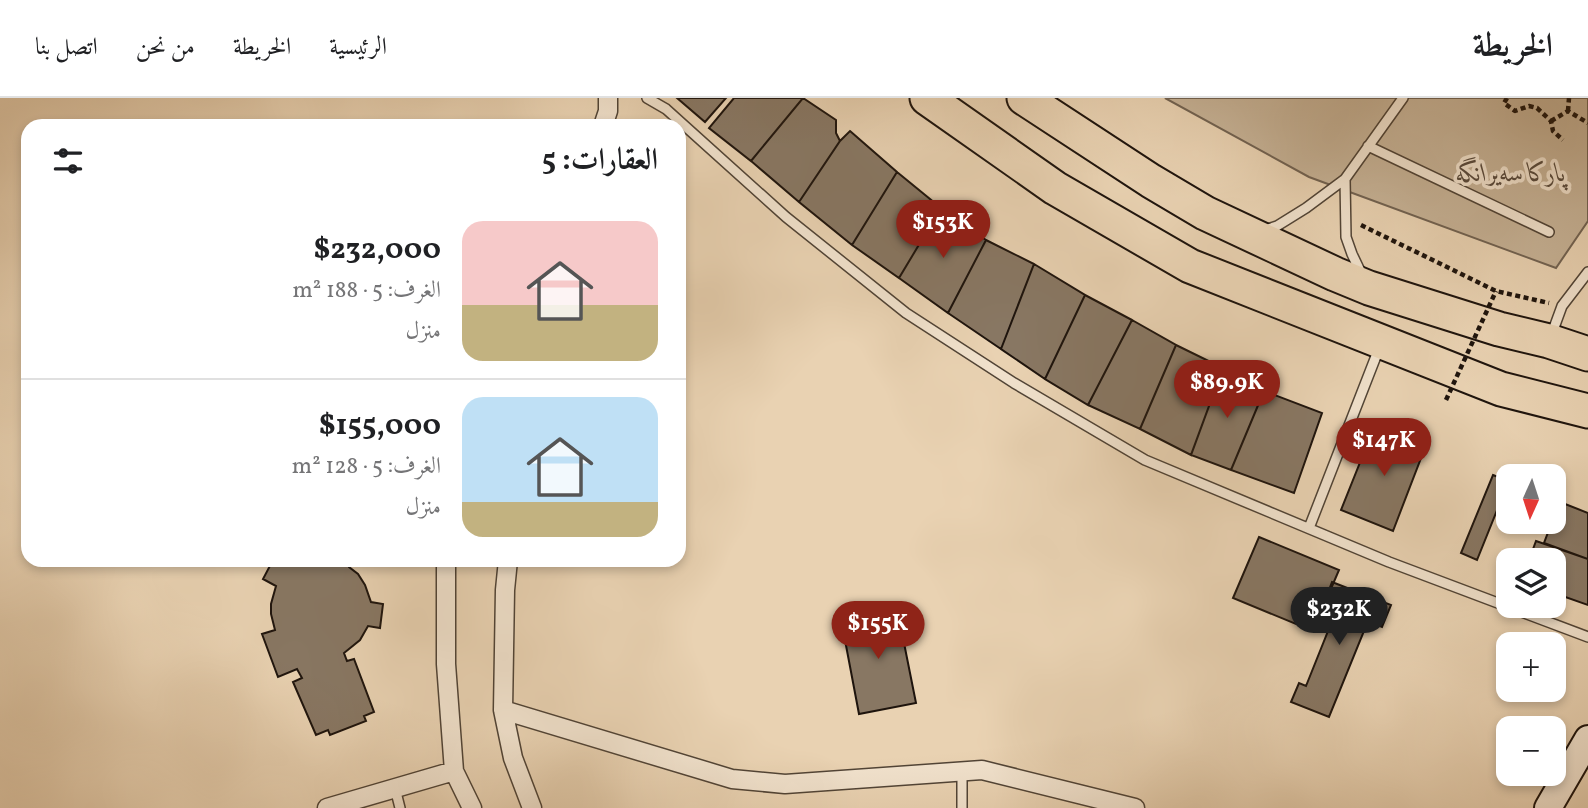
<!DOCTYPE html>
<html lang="ar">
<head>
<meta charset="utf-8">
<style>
	:root { --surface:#fff; --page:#f2f2f2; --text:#202124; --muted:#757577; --line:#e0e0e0; --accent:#8f2418 }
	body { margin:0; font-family:Vollkorn,Amiri,serif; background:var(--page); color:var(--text); direction:rtl; height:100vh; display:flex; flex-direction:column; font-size:26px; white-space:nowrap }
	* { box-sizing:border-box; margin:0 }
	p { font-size:23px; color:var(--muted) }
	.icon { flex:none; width:38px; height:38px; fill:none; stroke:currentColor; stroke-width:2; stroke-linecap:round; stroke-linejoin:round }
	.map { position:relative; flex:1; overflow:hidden; direction:ltr }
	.panel { position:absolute; left:21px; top:21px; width:665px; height:448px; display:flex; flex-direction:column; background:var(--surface); border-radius:21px; box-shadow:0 4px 10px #0003; direction:rtl }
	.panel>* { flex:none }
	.needle { width:46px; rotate:183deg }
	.buttons { position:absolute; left:1496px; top:366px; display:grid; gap:14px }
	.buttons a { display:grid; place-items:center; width:70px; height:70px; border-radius:14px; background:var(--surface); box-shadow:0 4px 10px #0003; font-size:35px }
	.price { position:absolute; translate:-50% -60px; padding:0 16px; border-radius:24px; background:var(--accent); color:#fff; font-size:23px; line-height:46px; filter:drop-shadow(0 2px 4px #0008) }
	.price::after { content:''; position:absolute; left:50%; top:42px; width:21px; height:16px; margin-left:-10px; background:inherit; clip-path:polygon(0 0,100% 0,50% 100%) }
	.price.current { background:#222; color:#fff }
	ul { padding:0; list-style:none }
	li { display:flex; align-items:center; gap:21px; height:175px; padding:0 28px }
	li+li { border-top:2px solid var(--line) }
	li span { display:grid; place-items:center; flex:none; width:196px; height:140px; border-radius:21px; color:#555 }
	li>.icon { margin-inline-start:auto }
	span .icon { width:84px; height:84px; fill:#fffc; stroke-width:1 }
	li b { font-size:30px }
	h2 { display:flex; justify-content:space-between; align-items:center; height:84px; padding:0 28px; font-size:30px }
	header { display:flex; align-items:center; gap:42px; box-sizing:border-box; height:98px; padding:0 35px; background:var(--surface); border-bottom:2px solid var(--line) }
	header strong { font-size:33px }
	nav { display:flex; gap:38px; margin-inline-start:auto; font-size:24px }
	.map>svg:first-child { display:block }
</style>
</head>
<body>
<header>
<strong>الخريطة</strong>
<nav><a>الرئيسية</a><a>الخريطة</a><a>من نحن</a><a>اتصل بنا</a></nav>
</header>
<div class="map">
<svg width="1588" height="710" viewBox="0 0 1588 710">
	<rect width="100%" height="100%" fill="#e9d2b2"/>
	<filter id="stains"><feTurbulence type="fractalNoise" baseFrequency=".00286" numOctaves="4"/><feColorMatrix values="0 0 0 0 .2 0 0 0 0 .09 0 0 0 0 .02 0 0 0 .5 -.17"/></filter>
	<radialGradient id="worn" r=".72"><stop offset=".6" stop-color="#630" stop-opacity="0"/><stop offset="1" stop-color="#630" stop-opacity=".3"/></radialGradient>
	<!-- green -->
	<path fill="#c6b296" stroke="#726352" stroke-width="2" d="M1165,0H1588V123L1556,170L1309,79Z"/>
	<!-- building -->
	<path fill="#887763" stroke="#1e140d" stroke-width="2" d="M677,0H726L705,24Z
		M734,0H803L751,63L709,30Z
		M803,0L836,22V35L840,43L799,104L751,63Z
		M850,33L897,74L852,147L799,104L840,43Z
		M897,74L941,110L899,180L852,147Z
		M941,110L986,142L948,215L899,180Z
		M986,142L1034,166L1001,251L948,215Z
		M1034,166L1085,197L1045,281L1001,251Z
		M1085,197L1132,222L1088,307L1045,281Z
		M1132,222L1176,247L1140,331L1088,307Z
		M1176,247L1223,270L1191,357L1140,331Z
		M1223,270L1264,293L1231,372L1191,357Z
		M1264,293L1322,315L1294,395L1231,372Z
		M1375,327L1426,347L1393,433L1341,412Z
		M1493,377L1508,383V385L1477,462L1461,455Z
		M1560,404L1588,415V461L1544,445L1552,424H1554V418Z
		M1259,439L1339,472L1313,533L1233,500Z
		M1536,443L1588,461V507L1554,495V462H1529Z
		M273,462H360L358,467L350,464L349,469L358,476L365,487L371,504L383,506L380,530L368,528L360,542L344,555L347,563L354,561L374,614L364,618L366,623L330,637L328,632L316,637L293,584L302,580L297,571L278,579L262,536L275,532L271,516V506L276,488L263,481Z
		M1332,484L1391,507L1382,529L1368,523L1329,619L1291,604L1299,585L1306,588L1336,513L1323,508Z
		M897,510L916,605L859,616L841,521Z"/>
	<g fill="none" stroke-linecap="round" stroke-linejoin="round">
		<!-- lane casing -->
		<g stroke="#514436" stroke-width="12">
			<path id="lane" d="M647,0L666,11L786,119L906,215L1014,285L1145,362L1389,464L1588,539
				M1368,48L1549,134
				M1345,81L1346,139L1352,156L1362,177
				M1265,132L1277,128L1306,110L1345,81L1403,0
				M1551,238L1562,208L1588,174
				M1309,430L1380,248
				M395,690L400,710
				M962,710V673"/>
		</g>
		<!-- street casing -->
		<g stroke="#514436" stroke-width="21">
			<path id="street" d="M603,28L608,13V0
				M446,462V566L454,673L472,710
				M508,462L505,492L503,612L513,660L532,710
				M503,612L732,681L785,686L982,672L1135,710
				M327,710L454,673"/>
		</g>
		<!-- secondary casing -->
		<g stroke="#1e140d" stroke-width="30">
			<path id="secondary" d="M1548,710L1588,641"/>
		</g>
		<!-- highway casing -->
		<g stroke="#1e140d" stroke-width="37">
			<path id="highway" d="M927,0L1055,90L1190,168L1501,291L1588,313
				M1024,0L1151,83L1205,115L1335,176L1369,190L1499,231L1549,243L1588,256"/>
		</g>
		<!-- path -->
		<path stroke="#1e140d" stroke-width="4.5" stroke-dasharray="5 3.5" stroke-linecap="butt" d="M1507,0L1504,5L1515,13L1529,8L1537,10L1551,23L1553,33L1563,42
			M1568,13L1569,0
			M1551,23L1568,13L1588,25
			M1361,127L1496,193L1549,205"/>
		<!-- lane -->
		<use href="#lane" stroke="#f1e2cd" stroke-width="9"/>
		<!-- street -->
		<use href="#street" stroke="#f1e2cd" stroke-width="18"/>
		<!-- secondary -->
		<use href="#secondary" stroke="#f1e2cd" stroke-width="26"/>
		<!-- highway -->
		<use href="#highway" stroke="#e9d2b2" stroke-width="33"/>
		<!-- path-bridge -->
		<path stroke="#1e140d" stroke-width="4.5" stroke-dasharray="5 3.5" stroke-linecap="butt" d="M1446,302L1496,193"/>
	</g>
	<g text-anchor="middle" stroke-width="7" stroke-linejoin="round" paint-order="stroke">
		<!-- park labels -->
		<g font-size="26" font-style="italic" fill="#594b3d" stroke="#f1e2cd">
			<text x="1511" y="83">پارکا سەیرانگه</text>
		</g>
	</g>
	<rect width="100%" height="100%" filter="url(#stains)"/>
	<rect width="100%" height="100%" fill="url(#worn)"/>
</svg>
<div class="buttons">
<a><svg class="needle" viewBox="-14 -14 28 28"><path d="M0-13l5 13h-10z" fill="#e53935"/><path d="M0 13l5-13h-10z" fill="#757577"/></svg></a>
<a><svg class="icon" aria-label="layers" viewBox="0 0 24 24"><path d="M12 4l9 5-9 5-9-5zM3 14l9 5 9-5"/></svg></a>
<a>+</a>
<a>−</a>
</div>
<b class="price" style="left:943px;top:162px">$153K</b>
<b class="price" style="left:1227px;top:322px">$89.9K</b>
<b class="price" style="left:1384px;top:380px">$147K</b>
<b class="price current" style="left:1339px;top:549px">$232K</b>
<b class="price" style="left:878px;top:563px">$155K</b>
<section class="panel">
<h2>العقارات: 5<svg class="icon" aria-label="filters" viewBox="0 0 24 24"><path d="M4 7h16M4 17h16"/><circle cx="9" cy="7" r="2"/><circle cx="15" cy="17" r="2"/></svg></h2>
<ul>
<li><span style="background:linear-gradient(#f6c9c9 60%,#c2b280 0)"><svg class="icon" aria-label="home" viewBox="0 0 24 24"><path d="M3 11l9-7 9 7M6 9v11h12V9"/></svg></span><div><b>$232,000</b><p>الغرف: 5 · 188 m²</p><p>منزل</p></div></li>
<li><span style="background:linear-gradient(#bfe0f5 75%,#c2b280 0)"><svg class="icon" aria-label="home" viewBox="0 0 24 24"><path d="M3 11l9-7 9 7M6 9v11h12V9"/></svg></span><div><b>$155,000</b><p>الغرف: 5 · 128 m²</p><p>منزل</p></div></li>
</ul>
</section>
</div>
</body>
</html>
